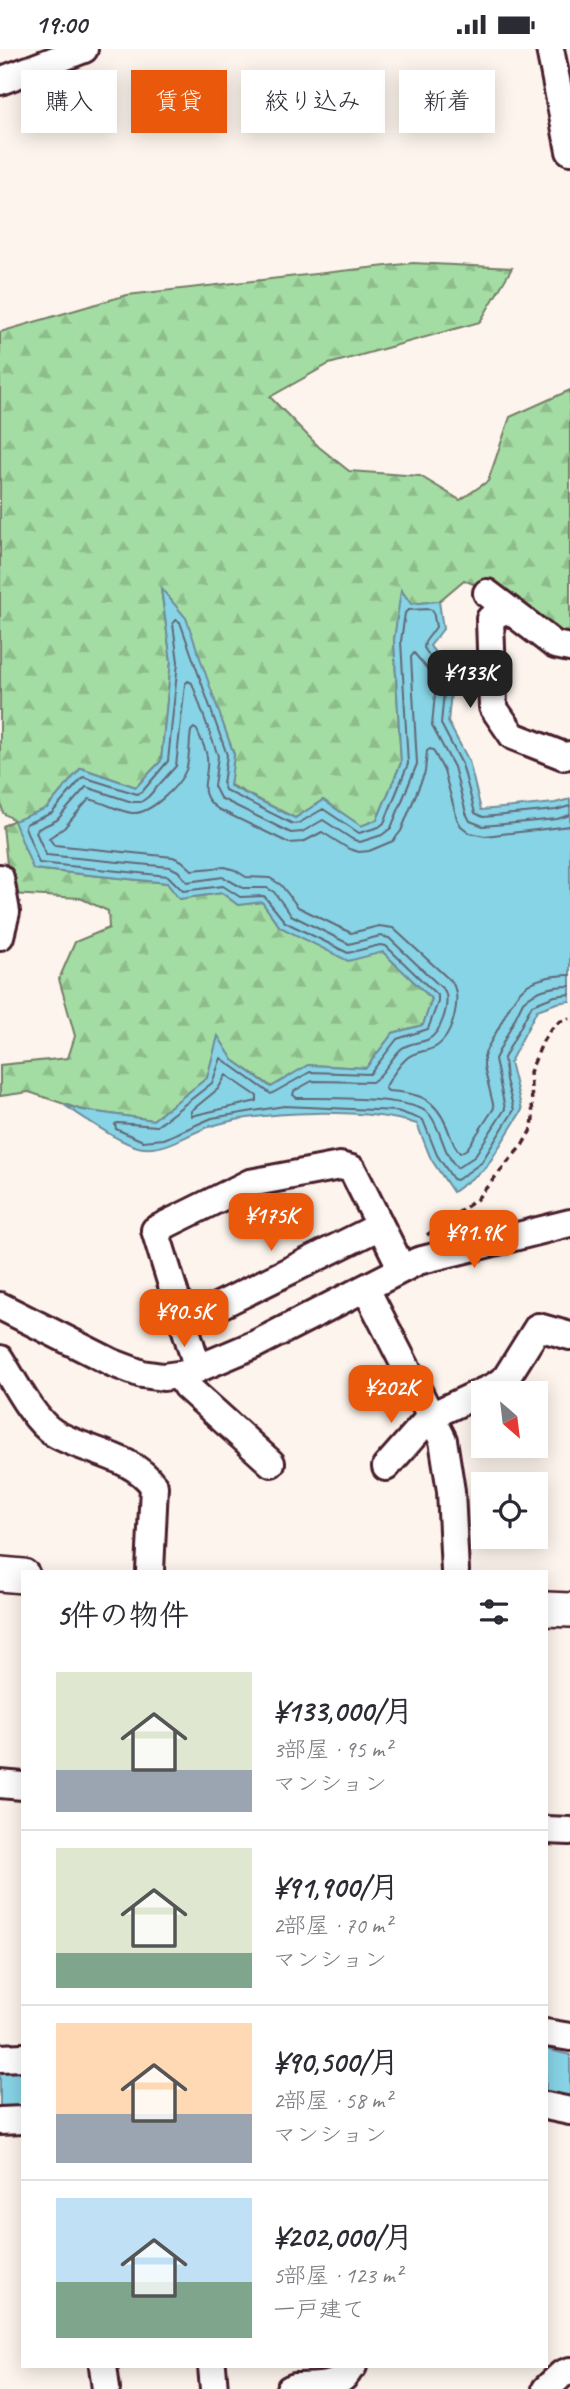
<!DOCTYPE html>
<html lang="ja">
<head>
<meta charset="utf-8">
<style>
	:root { --surface:#fff; --page:#f7f7f7; --text:#2b2b33; --muted:#7c7c81; --line:#e1e1e2; --accent:#ea580c }
	body { margin:0; font-family:Caveat,"Klee One",sans-serif; background:var(--page); color:var(--text); height:100vh; display:flex; flex-direction:column; font-size:26px; white-space:nowrap }
	* { box-sizing:border-box; margin:0 }
	p { font-size:23px; color:var(--muted) }
	.icon { flex:none; width:38px; height:38px; fill:none; stroke:currentColor; stroke-width:2; stroke-linecap:round; stroke-linejoin:round }
	.map { position:relative; flex:1; overflow:hidden }
	.drawer { position:absolute; left:21px; top:1521px; width:527px; height:798px; display:flex; flex-direction:column; background:var(--surface); border-radius:0px; box-shadow:0 4px 18px #0003 }
	.drawer>* { flex:none }
	.hud { position:absolute; left:21px; top:21px; width:528px; height:63px; display:flex; gap:14px }
	.needle { width:46px; rotate:152deg }
	.tools { position:absolute; left:471px; top:1332px; display:grid; gap:14px }
	.tools a { display:grid; place-items:center; width:77px; height:77px; border-radius:0px; background:var(--surface); box-shadow:0 4px 18px #0003; font-size:35px }
	.price { position:absolute; translate:-50% -60px; padding:0 16px; border-radius:14px; background:var(--accent); color:#fff; font-size:23px; line-height:46px; filter:drop-shadow(0 2px 4px #0008) }
	.price::after { content:''; position:absolute; left:50%; top:42px; width:21px; height:16px; margin-left:-10px; background:inherit; clip-path:polygon(0 0,100% 0,50% 100%) }
	.price.current { background:#222; color:#fff }
	ul { padding:0; list-style:none }
	li { display:flex; align-items:center; gap:21px; height:175px; padding:0 35px }
	li+li { border-top:2px solid var(--line) }
	li span { display:grid; place-items:center; flex:none; width:196px; height:140px; border-radius:0px; color:#555 }
	li>.icon { margin-inline-start:auto }
	span .icon { width:84px; height:84px; fill:#fffc; stroke-width:1 }
	li b { font-size:30px }
	h2 { display:flex; justify-content:space-between; align-items:center; height:84px; padding:0 35px; font-size:30px }
	.tag { padding:0 24px; border-radius:0px; background:var(--surface); box-shadow:0 4px 18px #0003; font-size:24px; line-height:63px }
	.tag.current { background:var(--accent); color:#fff }
	.status { display:flex; justify-content:space-between; align-items:center; height:49px; padding:0 35px; background:var(--surface); direction:ltr }
	.status svg { height:19px; fill:currentColor }
	.map>svg:first-child { display:block }
</style>
</head>
<body>
<div class="status"><b>19:00</b><svg viewBox="0 0 49 12"><path d="M0 12V9h3v3zM5 12V6h3v6zM10 12V3h3v9zM15 12V0h3v12zM26 1h20v11H26zM47 4h2v5h-2z"/></svg></div>
<div class="map">
<svg width="570" height="2340" viewBox="0 0 570 2340">
	<defs>
		<pattern id="forest-firs" width="22" height="20" patternUnits="userSpaceOnUse" patternTransform="scale(1.75)"><rect width="22" height="20" fill="#a3dda3"/><path d="M5 1l3.5 6h-7zM16 11l3.5 6h-7z" fill="#8ebd8c"/></pattern>
	</defs>
	<rect width="100%" height="100%" fill="#fdf5ed"/>
	<filter id="ink" filterUnits="userSpaceOnUse"><feTurbulence type="fractalNoise" baseFrequency=".0143" numOctaves="2"/><feDisplacementMap in="SourceGraphic" scale="14" xChannelSelector="R" yChannelSelector="G"/><feConvolveMatrix kernelMatrix="1 2 1 2 8 2 1 2 1" color-interpolation-filters="sRGB"/></filter>
	<g filter="url(#ink)">
		<!-- forest -->
		<path fill="url(#forest-firs)" stroke="#767e67" stroke-width="2" d="M413,214L512,219L480,273L329,315L270,348L319,398L349,422L420,427L460,451L488,432L510,368L570,341V591L510,551L464,531L439,552L411,555L402,542L394,591L401,714L377,771L361,777L323,751L295,769L230,736L234,705L214,651L161,540L171,612L161,712L136,738L81,719L47,759L33,820L167,834L179,850L222,844L238,856L262,853L280,878L383,903L432,950L423,976L393,984L366,1019L308,1016L272,1038L233,1011L218,988L207,1029L153,1071L82,1061L29,1043L0,1047V1016L68,1009L75,987L59,930L75,893L109,879L108,862L80,849L10,845L3,777L14,771L3,764L0,750V283L127,246Z"/>
		<!-- water -->
		<path fill="#87d4e6" stroke="#6f8c9b" stroke-width="2" d="M161,539L186,569L234,706L230,737L295,769L323,751L361,777L377,771L401,714L394,591L401,541L411,555L439,552L443,580L430,597L445,616L451,643L448,673L469,712L481,761L555,754L570,750V952L557,954L537,961L510,1013L522,1061L486,1119L453,1143L431,1110L417,1075C365,1059 268,1061 215,1076C191,1082 170,1101 144,1099C124,1098 82,1067 64,1056L82,1061L153,1071L207,1029L218,987L233,1011L271,1038L308,1016L366,1019L393,984L423,976L432,950L383,903L348,912L280,878L262,853L238,856L222,844L179,850L167,834L33,820L14,772L47,759L81,719L136,738L161,712L171,612Z
			M546,2000L570,2006V2048L546,2042Z
			M0,2023H23V2056L0,2058Z"/>
		<g fill="none" stroke-linecap="round" stroke-linejoin="round">
			<!-- shore -->
			<path stroke="#626776" stroke-width="2" d="M570,757L556,761L483,768L475,764L462,715L441,675L444,643L438,620L424,599L425,593L436,578L433,562L430,560L408,561L405,564L401,592L408,715L384,774L379,778L359,784L323,760L299,774L293,775L225,741L223,735L227,706L180,573L176,571L173,575L178,613L168,712L142,743L137,745L83,728L52,764L26,775L25,778L39,814L168,827L183,842L223,837L240,848L264,847L285,873L348,904L380,896L386,897L438,947V953L428,980L397,990L370,1025L310,1023L271,1045L221,1009L212,1034L157,1077L118,1074L115,1075L116,1080L143,1092L164,1090L212,1069L284,1057L397,1062L423,1071L437,1106L453,1130L457,1131L481,1114L514,1061L506,1031L504,1009L532,956L555,947L570,945
				M570,766L557,770L483,777L470,772L466,764L454,718L432,677L435,644L430,623L414,604L411,608L417,715L391,779L382,786L360,793L352,790L323,771L302,783L291,784L220,749L214,737L218,707L192,634L188,632L185,635L176,717L148,748L141,753H132L86,738L57,771L38,780L36,783L46,806L170,818L178,822L187,833L223,828L243,839H267L274,843L291,866L349,895L380,887L389,889L445,942C450,956 441,985 427,991C419,994 407,994 401,1000C390,1010 385,1025 372,1033L312,1032L294,1042L293,1046L297,1049C322,1049 415,1047 430,1066C442,1082 443,1104 457,1119L474,1108L505,1060L495,1010L523,953C535,941 554,937 570,937
				M570,777L485,787L470,784L461,777L457,770L444,722L433,701L430,700L427,702L425,723L401,782L393,792L369,802L359,803L349,800L322,783L303,793L289,794L218,760C194,743 210,730 207,708C206,699 200,689 197,681L194,679L191,682C189,694 190,709 186,721C180,736 150,766 132,764C117,762 104,753 89,750L64,779L49,789L54,796L173,808L182,812L192,821L225,818L235,821L246,828L270,829L281,836L298,858L351,884L379,877L393,879L452,933C462,949 453,986 437,997C428,1003 415,1002 407,1009C399,1016 390,1030 385,1039L388,1042C419,1044 435,1049 447,1078C451,1088 453,1097 460,1104L467,1100L494,1059L484,1018V1008C487,997 494,988 499,978C517,941 525,927 570,926
				M226,1026L257,1047V1052L191,1067V1062L218,1040Z"/>
			<!-- minor casing -->
			<g stroke="#4a1f2b" stroke-width="32">
				<path id="minor" d="M550,0L570,102
					M0,32L84,0
					M487,544L555,596L570,599
					M506,559L490,570L493,658L513,687L564,707L570,706
					M0,829L6,863L0,887
					M366,1240L443,1391L451,1442L455,1522
					M0,1257L113,1314L142,1325L163,1328L185,1325L256,1295L418,1212L570,1174
					M184,1274L380,1177
					M0,1310C13,1331 34,1372 54,1384C86,1403 132,1406 154,1437L150,1522
					M198,1320L155,1181L250,1134L340,1117L352,1120L402,1220
					M179,1326L186,1337L271,1414
					M386,1418L431,1367L495,1337L506,1329L538,1278L570,1287
					M0,1735L23,1737
					M546,1781L570,1782
					M546,1984L570,1988
					M0,2009L23,2008
					M546,2057L570,2062
					M0,2072L23,2071
					M103,2317L106,2340
					M212,2317L214,2340
					M290,2340L295,2338C319,2337 340,2340 350,2319L353,2317
					M546,2340L562,2325L570,2322"/>
			</g>
			<!-- major casing -->
			<g stroke="#4a1f2b" stroke-width="38">
				<path id="major" d="M0,1525L23,1527
					M546,1560L570,1561"/>
			</g>
			<!-- path -->
			<path stroke="#4a1f2b" stroke-width="3.5" stroke-dasharray="7 5" stroke-linecap="butt" d="M427,1186L476,1151L523,1095L532,1079L533,1069L530,1023L543,992L550,981L559,973L570,969"/>
			<!-- minor -->
			<use href="#minor" stroke="#fff" stroke-width="26"/>
			<!-- major -->
			<use href="#major" stroke="#fff" stroke-width="33"/>
		</g>
	</g>
</svg>
<div class="tools">
<a><svg class="needle" viewBox="-14 -14 28 28"><path d="M0-13l5 13h-10z" fill="#e53935"/><path d="M0 13l5-13h-10z" fill="#7c7c81"/></svg></a>
<a><svg class="icon" aria-label="locate" viewBox="0 0 24 24"><circle cx="12" cy="12" r="6"/><path d="M12 2v4M12 18v4M2 12h4M18 12h4"/></svg></a>
</div>
<b class="price current" style="left:470px;top:661px">¥133K</b>
<b class="price" style="left:271px;top:1204px">¥175K</b>
<b class="price" style="left:474px;top:1221px">¥91.9K</b>
<b class="price" style="left:184px;top:1300px">¥90.5K</b>
<b class="price" style="left:391px;top:1376px">¥202K</b>
<div class="hud">
<a class="tag">購入</a>
<a class="tag current">賃貸</a>
<a class="tag">絞り込み</a>
<a class="tag">新着</a>
</div>
<section class="drawer">
<h2>5件の物件<svg class="icon" aria-label="filters" viewBox="0 0 24 24"><path d="M4 7h16M4 17h16"/><circle cx="9" cy="7" r="2"/><circle cx="15" cy="17" r="2"/></svg></h2>
<ul>
<li><span style="background:linear-gradient(#dfe7d0 70%,#9aa5b1 0)"><svg class="icon" aria-label="home" viewBox="0 0 24 24"><path d="M3 11l9-7 9 7M6 9v11h12V9"/></svg></span><div><b>¥133,000/月</b><p>3部屋 · 95 m²</p><p>マンション</p></div></li>
<li><span style="background:linear-gradient(#dfe7d0 75%,#7fa58c 0)"><svg class="icon" aria-label="home" viewBox="0 0 24 24"><path d="M3 11l9-7 9 7M6 9v11h12V9"/></svg></span><div><b>¥91,900/月</b><p>2部屋 · 70 m²</p><p>マンション</p></div></li>
<li><span style="background:linear-gradient(#ffd9b3 65%,#9aa5b1 0)"><svg class="icon" aria-label="home" viewBox="0 0 24 24"><path d="M3 11l9-7 9 7M6 9v11h12V9"/></svg></span><div><b>¥90,500/月</b><p>2部屋 · 58 m²</p><p>マンション</p></div></li>
<li><span style="background:linear-gradient(#bfe0f5 60%,#7fa58c 0)"><svg class="icon" aria-label="home" viewBox="0 0 24 24"><path d="M3 11l9-7 9 7M6 9v11h12V9"/></svg></span><div><b>¥202,000/月</b><p>5部屋 · 123 m²</p><p>一戸建て</p></div></li>
</ul>
</section>
</div>
</body>
</html>
